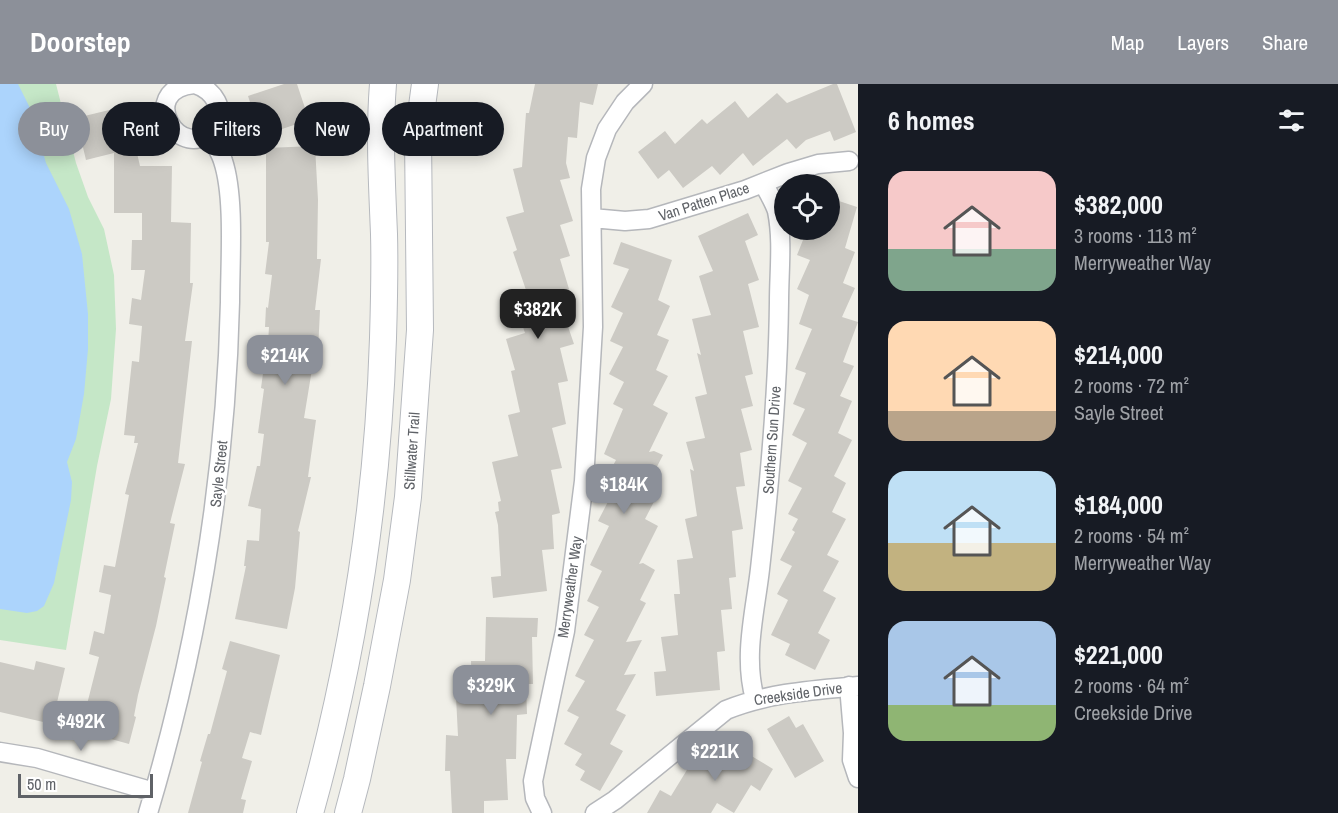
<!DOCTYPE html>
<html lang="en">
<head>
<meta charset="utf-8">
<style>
	:root { --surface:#171b24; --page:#20242c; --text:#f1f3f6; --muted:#9ea1a6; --accent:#8c9099 }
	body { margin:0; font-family:"Archivo Narrow",sans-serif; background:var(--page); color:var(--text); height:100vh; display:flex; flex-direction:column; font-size:22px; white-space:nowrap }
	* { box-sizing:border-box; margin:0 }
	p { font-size:20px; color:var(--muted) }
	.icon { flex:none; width:33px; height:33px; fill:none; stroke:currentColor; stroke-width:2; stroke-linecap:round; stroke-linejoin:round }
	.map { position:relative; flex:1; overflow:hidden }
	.panel { display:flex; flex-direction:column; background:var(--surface); width:480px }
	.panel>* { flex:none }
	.hud { position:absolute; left:18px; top:18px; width:570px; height:54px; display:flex; gap:12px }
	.controls { position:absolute; left:774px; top:90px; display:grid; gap:12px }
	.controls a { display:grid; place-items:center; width:66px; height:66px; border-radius:50%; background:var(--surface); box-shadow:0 3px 15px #0003; font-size:30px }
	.scale { position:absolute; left:18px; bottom:15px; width:135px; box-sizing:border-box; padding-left:6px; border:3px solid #5f6267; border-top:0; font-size:16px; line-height:21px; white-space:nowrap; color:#5f6267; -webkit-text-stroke:4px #fff; paint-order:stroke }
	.price { position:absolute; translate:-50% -51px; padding:0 14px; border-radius:12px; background:var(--accent); color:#fff; font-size:20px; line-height:39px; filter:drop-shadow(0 2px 3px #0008) }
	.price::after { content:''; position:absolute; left:50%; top:36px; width:18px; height:14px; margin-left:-9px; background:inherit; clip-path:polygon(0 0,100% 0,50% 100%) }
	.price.selected { background:#222; color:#fff }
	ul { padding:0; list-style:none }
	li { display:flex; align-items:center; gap:18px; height:150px; padding:0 30px }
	li span { display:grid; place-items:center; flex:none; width:168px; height:120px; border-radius:18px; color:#555 }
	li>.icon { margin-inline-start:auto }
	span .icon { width:72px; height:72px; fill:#fffc; stroke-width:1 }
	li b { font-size:26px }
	h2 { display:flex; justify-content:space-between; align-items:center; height:72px; padding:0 30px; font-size:26px }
	.tag { padding:0 21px; border-radius:27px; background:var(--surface); box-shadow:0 3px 15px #0003; font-size:21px; line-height:54px }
	.tag.selected { background:var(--accent); color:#fff }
	header { display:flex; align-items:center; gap:36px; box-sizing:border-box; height:84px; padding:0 30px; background:var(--accent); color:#fff }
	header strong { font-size:28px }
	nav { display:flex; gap:33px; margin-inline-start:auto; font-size:21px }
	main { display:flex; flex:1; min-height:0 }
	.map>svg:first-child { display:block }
</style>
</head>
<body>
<header>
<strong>Doorstep</strong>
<nav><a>Map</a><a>Layers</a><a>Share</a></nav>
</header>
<main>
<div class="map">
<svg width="858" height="729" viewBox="0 0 858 729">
	<rect width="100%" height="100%" fill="#f0efe8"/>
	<!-- green -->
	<path fill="#c5e7c7" d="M0,0H56L76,79L88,113L104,145L114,191L116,245L111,315L97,382L66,566L0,556Z"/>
	<!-- water -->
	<path fill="#acd4fc" d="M0,0H18L31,26L46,79L69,125L82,170L88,230V265L84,310L76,355L67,378L72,398L71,416L54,499L44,522L37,527L27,529L0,525Z"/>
	<!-- building -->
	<path fill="#cccac4" d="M284,0H297L309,36L261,52L248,12Z
		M535,0H598L593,21L580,18L577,54L568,53L566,79L570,94L560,96L573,137L560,141L570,172L560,175L572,215L560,219L574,260L560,264L568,297L558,299L566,340L552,344L562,384L551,386L560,429L552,431L554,465L542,466L547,507L493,514L491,493L501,492L498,441L495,428L499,427L498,418L501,417L492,378L518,372L508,331L520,328L511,287L515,286L506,255L525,249L512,210L526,206L513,168L517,166L506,133L524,128L513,85L522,83L526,29H529Z
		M833,0H837L856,48L834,57L830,47L806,56L796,65L787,55L753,82L743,69L720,91L712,82L683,104L669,86L658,95L638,68L665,47L675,60L702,35L707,40L735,17L748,34L777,9L787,19Z
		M126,22L140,82H172L171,138L191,139L190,199H193L185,257H192L178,379L185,380L170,439L175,440L164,493L166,494L156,542L138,611L134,632L136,633L129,660L111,655L113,648L82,640L99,573L89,570L94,547L104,550L111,511L99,508L104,481L115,483L129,411L125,410L138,359H134L135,352L124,351L132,277L139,278L142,242L129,240L132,214L141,216L145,186H131L132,156H142V129H114V69L86,76L76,34Z
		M315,62L318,116L317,175H321L315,226H320L318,267H315L304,334L316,336L308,393H311L298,447L300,448L295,504L287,545L235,535L246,482H244L247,456L259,457L261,425L248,422L257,382H260L264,350L258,349L264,305L261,304L265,275H267L269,243H265L266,223L268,224L272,191L265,190L269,158H266V64Z
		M830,114L857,123L845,164L855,168L843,199L855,204L842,233L858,238L843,278L854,282L840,312L852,317L838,349L852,356L834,392L846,399L832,428L846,435L827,471L839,477L823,507L836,514L818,549L830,556L815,586L785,571L790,560L771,551L788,516L777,510L792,482L780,476L795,448L792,446L798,435L788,430L802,404L788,397L807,359L792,351L805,325L793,320L806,289L795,285L812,245L799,240L809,211L797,205L810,176L797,171L807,146H830Z
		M748,129L758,151L745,157L759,196L748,200L759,243L743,247L753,290L745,292L753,322L741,325L752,366L740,369L745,402L736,403L743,445L732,447L736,493L729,494L732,525L721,526L725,567L717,568L720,606L656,612L654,588L666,587L661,553L678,551L674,510H680L677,476L693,474L685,435L697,432L690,385L694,387L686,358L705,354L695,313L707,310L697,269L701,271L692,235L711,231L699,192L713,187L698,152Z
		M621,158L672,176L658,216L670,222L657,251L669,256L656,286L668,292L653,321L668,329L649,368L654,367L663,371L648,400L660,406L645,435L658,442L639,480L643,479L655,486L640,516L646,519L626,558L642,556L624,591L636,590L616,626L626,631L610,660L623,667L600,707L580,696L585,687L575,681L582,670L564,660L579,633L567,627L585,597L575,592L594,556L584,551L599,523L587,517L602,487L590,481L609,442L598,437L612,410L601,404L616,376L604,370L623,325L613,320L624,298L609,290L623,263L610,257L623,229L611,223L629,185L613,180Z
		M486,533L538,534L537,553H532L533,600H526L527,630L517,631L516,675H506L508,716L484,717V729H452L450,687H445L446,651L458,652L456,613L472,612L471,577H485Z
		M230,557L280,571L261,651L250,648L242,674L252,677L241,715L246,716L243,729H188L202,678L200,677L208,650H210L227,587L222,585Z
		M36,577L65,584L52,640L0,628V578L34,586Z
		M789,632L796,644L803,640L824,677L795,694L767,645Z
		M720,653L773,685L760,707L751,701L734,729L717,719L711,729H647L660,706L671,712L693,676L702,682Z"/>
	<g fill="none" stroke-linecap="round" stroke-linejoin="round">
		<!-- street casing -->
		<g stroke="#b5b7bb" stroke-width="21">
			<path id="street" d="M194,0C134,6 182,84 214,43C227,25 213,6 195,0
				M592,134L625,137L649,135L745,106L788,89L818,80L849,77
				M849,602L853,649L852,676L858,694
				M755,615C743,572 755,529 760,485C770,396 778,307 779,218C779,188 783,156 777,127C774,118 768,108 763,99
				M0,668L37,674L154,708
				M148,729C198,562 226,392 230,218C230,178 235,113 223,77C220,67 213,58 209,48
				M542,729L535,714L533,697L565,547L584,397L593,243L591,105L596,74L607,45L625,18L643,0
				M595,729L615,716L726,626C767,609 814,606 858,602"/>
		</g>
		<!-- secondary casing -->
		<g stroke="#b6b9be" stroke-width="28">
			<path id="secondary" d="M310,729C353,575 378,414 383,254C384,220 385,184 384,150C382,100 379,50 383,0
				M348,729L357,695L377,602L397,496L408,413L420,246L418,52L425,0"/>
		</g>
		<!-- street -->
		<use href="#street" stroke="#fff" stroke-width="18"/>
		<!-- secondary -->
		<use href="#secondary" stroke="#fff" stroke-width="26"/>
	</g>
	<g text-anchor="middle" stroke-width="5" stroke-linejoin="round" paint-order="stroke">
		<!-- street labels -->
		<g font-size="15" fill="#5f6267" stroke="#fff">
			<text transform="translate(704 118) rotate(-18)" y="5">Van Patten Place</text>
			<text transform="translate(772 356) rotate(-86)" y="5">Southern Sun Drive</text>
			<text transform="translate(412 367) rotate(-86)" y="5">Stillwater Trail</text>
			<text transform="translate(219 390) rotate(-84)" y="5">Sayle Street</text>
			<text transform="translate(570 503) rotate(-82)" y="5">Merryweather Way</text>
			<text transform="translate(798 610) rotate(-8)" y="5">Creekside Drive</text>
		</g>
	</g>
</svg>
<div class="controls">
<a><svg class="icon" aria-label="locate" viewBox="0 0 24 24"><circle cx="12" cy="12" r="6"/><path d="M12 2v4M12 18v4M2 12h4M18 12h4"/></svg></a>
</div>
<div class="scale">50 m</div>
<b class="price selected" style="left:538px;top:256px">$382K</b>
<b class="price" style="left:285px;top:302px">$214K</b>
<b class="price" style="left:624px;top:431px">$184K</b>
<b class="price" style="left:491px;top:632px">$329K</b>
<b class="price" style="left:81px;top:668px">$492K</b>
<b class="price" style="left:715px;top:698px">$221K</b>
<div class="hud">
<a class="tag selected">Buy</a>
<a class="tag">Rent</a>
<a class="tag">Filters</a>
<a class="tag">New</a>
<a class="tag">Apartment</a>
</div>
</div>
<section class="panel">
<h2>6 homes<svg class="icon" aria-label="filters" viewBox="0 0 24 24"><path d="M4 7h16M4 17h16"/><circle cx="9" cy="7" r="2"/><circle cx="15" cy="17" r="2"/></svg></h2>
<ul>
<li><span style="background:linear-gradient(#f6c9c9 65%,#7fa58c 0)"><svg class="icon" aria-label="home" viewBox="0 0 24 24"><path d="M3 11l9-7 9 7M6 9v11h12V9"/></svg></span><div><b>$382,000</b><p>3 rooms · 113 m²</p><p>Merryweather Way</p></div></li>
<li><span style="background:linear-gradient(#ffd9b3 75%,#b9a48a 0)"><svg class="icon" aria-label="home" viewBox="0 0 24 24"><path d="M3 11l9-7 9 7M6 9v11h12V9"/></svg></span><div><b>$214,000</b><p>2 rooms · 72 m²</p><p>Sayle Street</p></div></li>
<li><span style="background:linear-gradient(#bfe0f5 60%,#c2b280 0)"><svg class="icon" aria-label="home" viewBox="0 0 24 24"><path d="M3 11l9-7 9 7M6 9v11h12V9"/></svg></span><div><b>$184,000</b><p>2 rooms · 54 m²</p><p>Merryweather Way</p></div></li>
<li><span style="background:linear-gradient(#a9c7e8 70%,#8fb573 0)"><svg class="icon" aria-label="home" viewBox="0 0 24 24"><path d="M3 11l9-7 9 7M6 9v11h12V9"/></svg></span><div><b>$221,000</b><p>2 rooms · 64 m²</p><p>Creekside Drive</p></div></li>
</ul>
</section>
</main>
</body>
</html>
